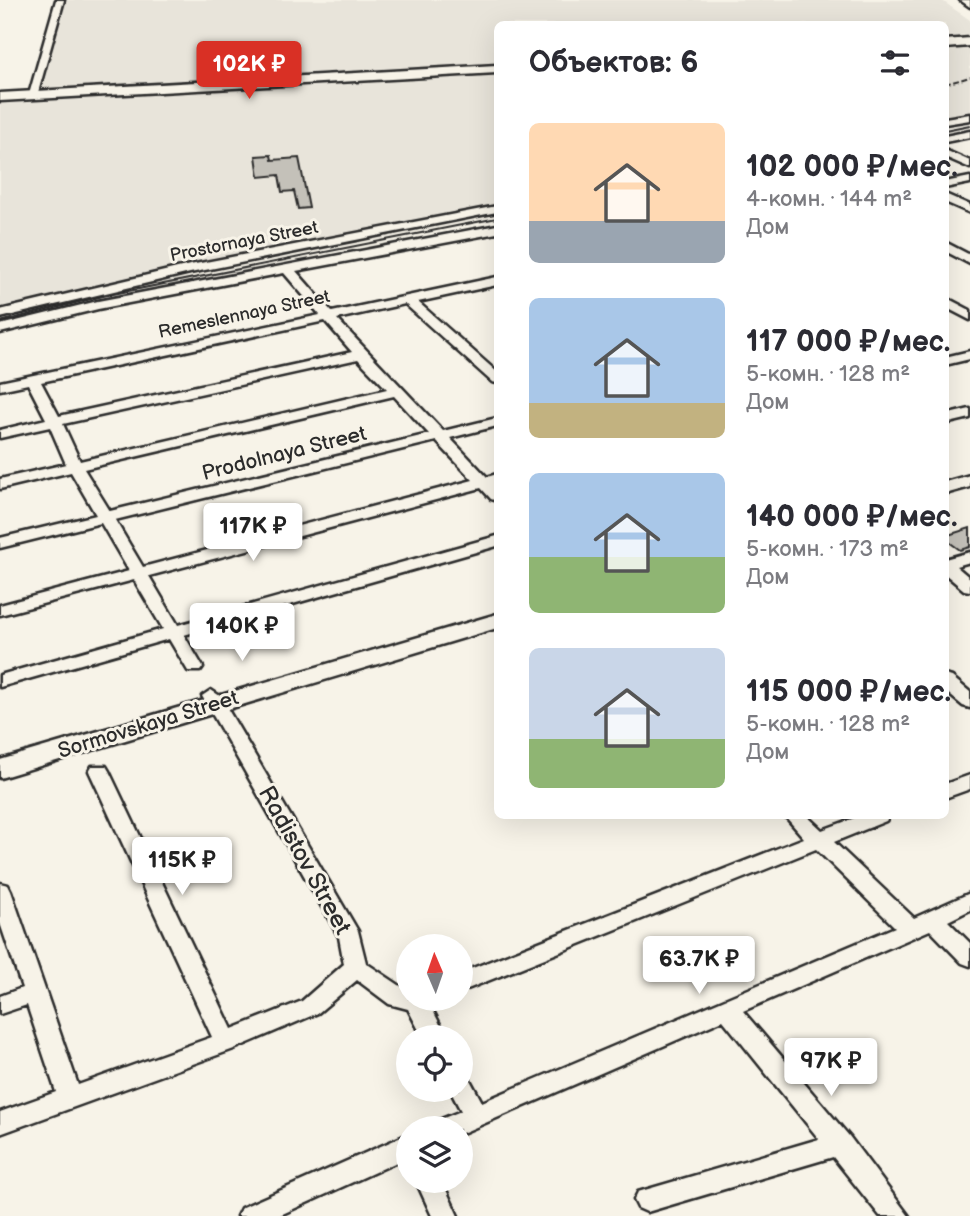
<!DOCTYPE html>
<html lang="ru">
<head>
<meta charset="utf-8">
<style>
	:root { --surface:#fff; --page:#f2f2f3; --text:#2b2b33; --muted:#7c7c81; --accent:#d93025 }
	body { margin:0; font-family:"Balsamiq Sans",sans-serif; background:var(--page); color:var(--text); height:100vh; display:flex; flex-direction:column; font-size:26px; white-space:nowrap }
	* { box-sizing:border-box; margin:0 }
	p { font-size:23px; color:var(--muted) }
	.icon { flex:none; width:38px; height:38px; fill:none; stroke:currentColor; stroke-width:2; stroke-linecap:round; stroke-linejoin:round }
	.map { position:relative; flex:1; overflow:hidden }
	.details { position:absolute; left:494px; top:21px; width:455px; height:798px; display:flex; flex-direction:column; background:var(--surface); border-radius:10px; box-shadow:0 7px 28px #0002 }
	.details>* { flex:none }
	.needle { width:46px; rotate:358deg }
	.tools { position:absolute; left:396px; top:934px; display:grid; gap:14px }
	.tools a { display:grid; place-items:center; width:77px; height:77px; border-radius:50%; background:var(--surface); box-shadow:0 7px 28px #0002; font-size:35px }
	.price { position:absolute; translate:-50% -60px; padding:0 16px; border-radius:7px; background:#fff; color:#222; font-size:23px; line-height:46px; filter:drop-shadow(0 2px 4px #0008) }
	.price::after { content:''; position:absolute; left:50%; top:42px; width:21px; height:16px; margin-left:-10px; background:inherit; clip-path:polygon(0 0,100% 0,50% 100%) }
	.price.active { background:var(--accent); color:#fff }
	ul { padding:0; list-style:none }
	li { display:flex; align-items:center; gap:21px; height:175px; padding:0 35px }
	li span { display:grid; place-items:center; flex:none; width:196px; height:140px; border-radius:10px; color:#555 }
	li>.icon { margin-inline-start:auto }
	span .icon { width:84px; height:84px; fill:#fffc; stroke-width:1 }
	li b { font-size:30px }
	h2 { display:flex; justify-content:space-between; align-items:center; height:84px; padding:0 35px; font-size:30px }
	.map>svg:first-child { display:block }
</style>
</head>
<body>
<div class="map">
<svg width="970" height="1216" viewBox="0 0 970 1216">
	<rect width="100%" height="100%" fill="#f7f3e8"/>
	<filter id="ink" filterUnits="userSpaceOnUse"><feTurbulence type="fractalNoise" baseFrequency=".0143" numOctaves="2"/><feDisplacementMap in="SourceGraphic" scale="14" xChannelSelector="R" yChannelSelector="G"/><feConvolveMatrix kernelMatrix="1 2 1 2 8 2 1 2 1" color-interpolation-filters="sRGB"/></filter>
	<g filter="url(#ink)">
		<!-- built -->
		<path fill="#e8e4da" d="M64,0H941L970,20V41L945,42V24H497V67L39,93Z
			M970,44V114L945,119V46Z
			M497,72V206L0,311V100Z"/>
		<!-- building -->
		<path fill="#c4c1b9" stroke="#2b2b2b" stroke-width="2" d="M271,155L272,160L299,158L309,208L298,209L294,191L282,192L279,175L259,177L256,156Z
			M970,528V547L960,550L945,539V536Z"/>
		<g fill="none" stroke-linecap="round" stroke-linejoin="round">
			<!-- minor casing -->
			<g stroke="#2b2b2b" stroke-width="5">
				<path id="minor" d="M56,0H64L37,96L28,98Z
					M960,0H970V7Z
					M970,114V120L945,124V118Z
					M970,131V137L945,142V136Z
					M945,150L970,161V168L945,157Z
					M970,177V183L945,188V182Z
					M945,194L970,205V213L945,202Z
					M497,206V212L190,273L0,318V310L190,265Z
					M497,225V233L296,271L332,312L497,277V285L418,302L497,372V383L492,382L405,304L337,319L443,431L497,418V426L450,438L487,477L497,474V484H495L497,501L491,499L481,488L149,576L178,625L497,536V546L184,635L203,667L200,671H188L169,639L0,687V675L163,629L134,580L0,615V605L129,571L101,523L0,548V538L96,515L71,472L0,489V479L66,464L50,427L0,438V430L46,419L28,384L0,390V382L320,315L284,273L98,309L0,333V325L98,301ZM325,321L352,352L59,416L41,382ZM358,359L387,389L80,461L63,424ZM394,396L429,434L110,511L84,469ZM436,441L473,480L143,567L115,520Z
					M945,242L970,255V264L945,251Z
					M945,297L970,310V320L945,307Z
					M970,351V359L945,365V357Z
					M970,409V418L945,424V415Z
					M970,552V562L956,566L970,578V591L964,590L945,574V559Z
					M945,675L952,677L970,692V708L963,706L945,691Z
					M211,690L220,696L358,931L366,963L408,991V999H427L447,1038H423L408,1009L389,1004L357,980L318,1013L234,1049L0,1134V1112L56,1092L27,1005L0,1014V996L22,988L0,923V883L8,885L11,891L78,1085L212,1037L89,771L92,766H106L109,771L232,1029L302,1001L344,964L339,937L202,696Z
					M970,775V789L945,798V784Z
					M785,816H807L822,830L860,816H889L886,821L834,842L914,918L970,893V910L948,921L970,943V966L962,963L930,930L743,1011L849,1136L909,1216H880L833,1157L647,1212L638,1208L634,1200L638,1192L819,1139L723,1020L460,1134V1129H433L436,1121L461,1111L450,1090H460V1075L469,1078L482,1102L895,927L816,849L460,992V973L804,838Z
					M408,1134V1157L278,1216H237L241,1208Z
					M416,1181H442L458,1216H432Z"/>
			</g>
			<!-- major casing -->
			<g stroke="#2b2b2b" stroke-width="5">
				<path id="major" d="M970,38V46L945,48V40Z
					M497,65V73L0,101V93Z
					M970,475V487L945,494V482Z
					M497,614V628L0,778V760Z"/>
			</g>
			<!-- minor -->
			<use href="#minor" fill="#f7f3e8" fill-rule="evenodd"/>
			<!-- major -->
			<use href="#major" fill="#f7f3e8" fill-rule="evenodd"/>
			<!-- tram -->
			<path stroke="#2b2b2b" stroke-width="2" d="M945,130L970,125
				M0,322L103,296L497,218"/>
			<!-- rail -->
			<path stroke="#2b2b2b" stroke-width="2" stroke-dasharray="6 2.5" stroke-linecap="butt" d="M945,84L970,77"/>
		</g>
	</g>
	<g text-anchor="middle" stroke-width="6" stroke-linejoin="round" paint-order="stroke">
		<!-- far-street labels -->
		<g font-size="18" fill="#2b2b2b" stroke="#f7f3e8">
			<text transform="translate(244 241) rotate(-11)" y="6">Prostornaya Street</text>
			<text transform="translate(244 314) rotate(-12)" y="6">Remeslennaya Street</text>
		</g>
		<!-- street labels -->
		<g font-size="21" fill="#2b2b2b" stroke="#f7f3e8">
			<text transform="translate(284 453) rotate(-14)" y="7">Prodolnaya Street</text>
			<text transform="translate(148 724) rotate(-17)" y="7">Sormovskaya Street</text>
		</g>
		<!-- near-street labels -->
		<g font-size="24" fill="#2b2b2b" stroke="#f7f3e8">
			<text transform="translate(305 860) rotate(61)" y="8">Radistov Street</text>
		</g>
	</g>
</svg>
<div class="tools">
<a><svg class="needle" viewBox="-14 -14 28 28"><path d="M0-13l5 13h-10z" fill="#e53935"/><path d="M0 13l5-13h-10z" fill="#7c7c81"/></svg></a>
<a><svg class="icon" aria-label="locate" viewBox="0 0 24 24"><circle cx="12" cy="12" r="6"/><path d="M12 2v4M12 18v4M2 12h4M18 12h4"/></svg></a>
<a><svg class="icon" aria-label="layers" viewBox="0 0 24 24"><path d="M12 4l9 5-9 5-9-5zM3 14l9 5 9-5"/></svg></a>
</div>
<b class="price active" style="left:249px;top:101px">102K ₽</b>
<b class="price" style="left:253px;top:563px">117K ₽</b>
<b class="price" style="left:242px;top:663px">140K ₽</b>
<b class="price" style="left:182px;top:897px">115K ₽</b>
<b class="price" style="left:699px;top:996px">63.7K ₽</b>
<b class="price" style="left:831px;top:1098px">97K ₽</b>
<section class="details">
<h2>Объектов: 6<svg class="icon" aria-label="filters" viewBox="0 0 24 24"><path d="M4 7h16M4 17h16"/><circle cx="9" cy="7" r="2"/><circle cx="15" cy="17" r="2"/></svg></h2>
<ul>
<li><span style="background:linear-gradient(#ffd9b3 70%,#9aa5b1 0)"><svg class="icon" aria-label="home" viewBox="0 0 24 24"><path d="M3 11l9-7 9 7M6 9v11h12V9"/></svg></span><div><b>102 000 ₽/мес.</b><p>4-комн. · 144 m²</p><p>Дом</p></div></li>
<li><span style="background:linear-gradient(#a9c7e8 75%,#c2b280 0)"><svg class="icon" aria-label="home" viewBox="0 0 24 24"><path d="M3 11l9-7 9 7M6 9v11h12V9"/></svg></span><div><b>117 000 ₽/мес.</b><p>5-комн. · 128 m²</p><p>Дом</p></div></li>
<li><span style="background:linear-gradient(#a9c7e8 60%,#8fb573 0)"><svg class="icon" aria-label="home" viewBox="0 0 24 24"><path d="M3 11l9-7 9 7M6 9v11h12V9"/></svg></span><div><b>140 000 ₽/мес.</b><p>5-комн. · 173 m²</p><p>Дом</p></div></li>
<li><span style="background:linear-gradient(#c9d6e8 65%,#8fb573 0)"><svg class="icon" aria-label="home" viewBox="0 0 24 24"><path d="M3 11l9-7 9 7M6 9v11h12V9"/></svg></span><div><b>115 000 ₽/мес.</b><p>5-комн. · 128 m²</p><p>Дом</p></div></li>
</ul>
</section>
</div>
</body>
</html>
